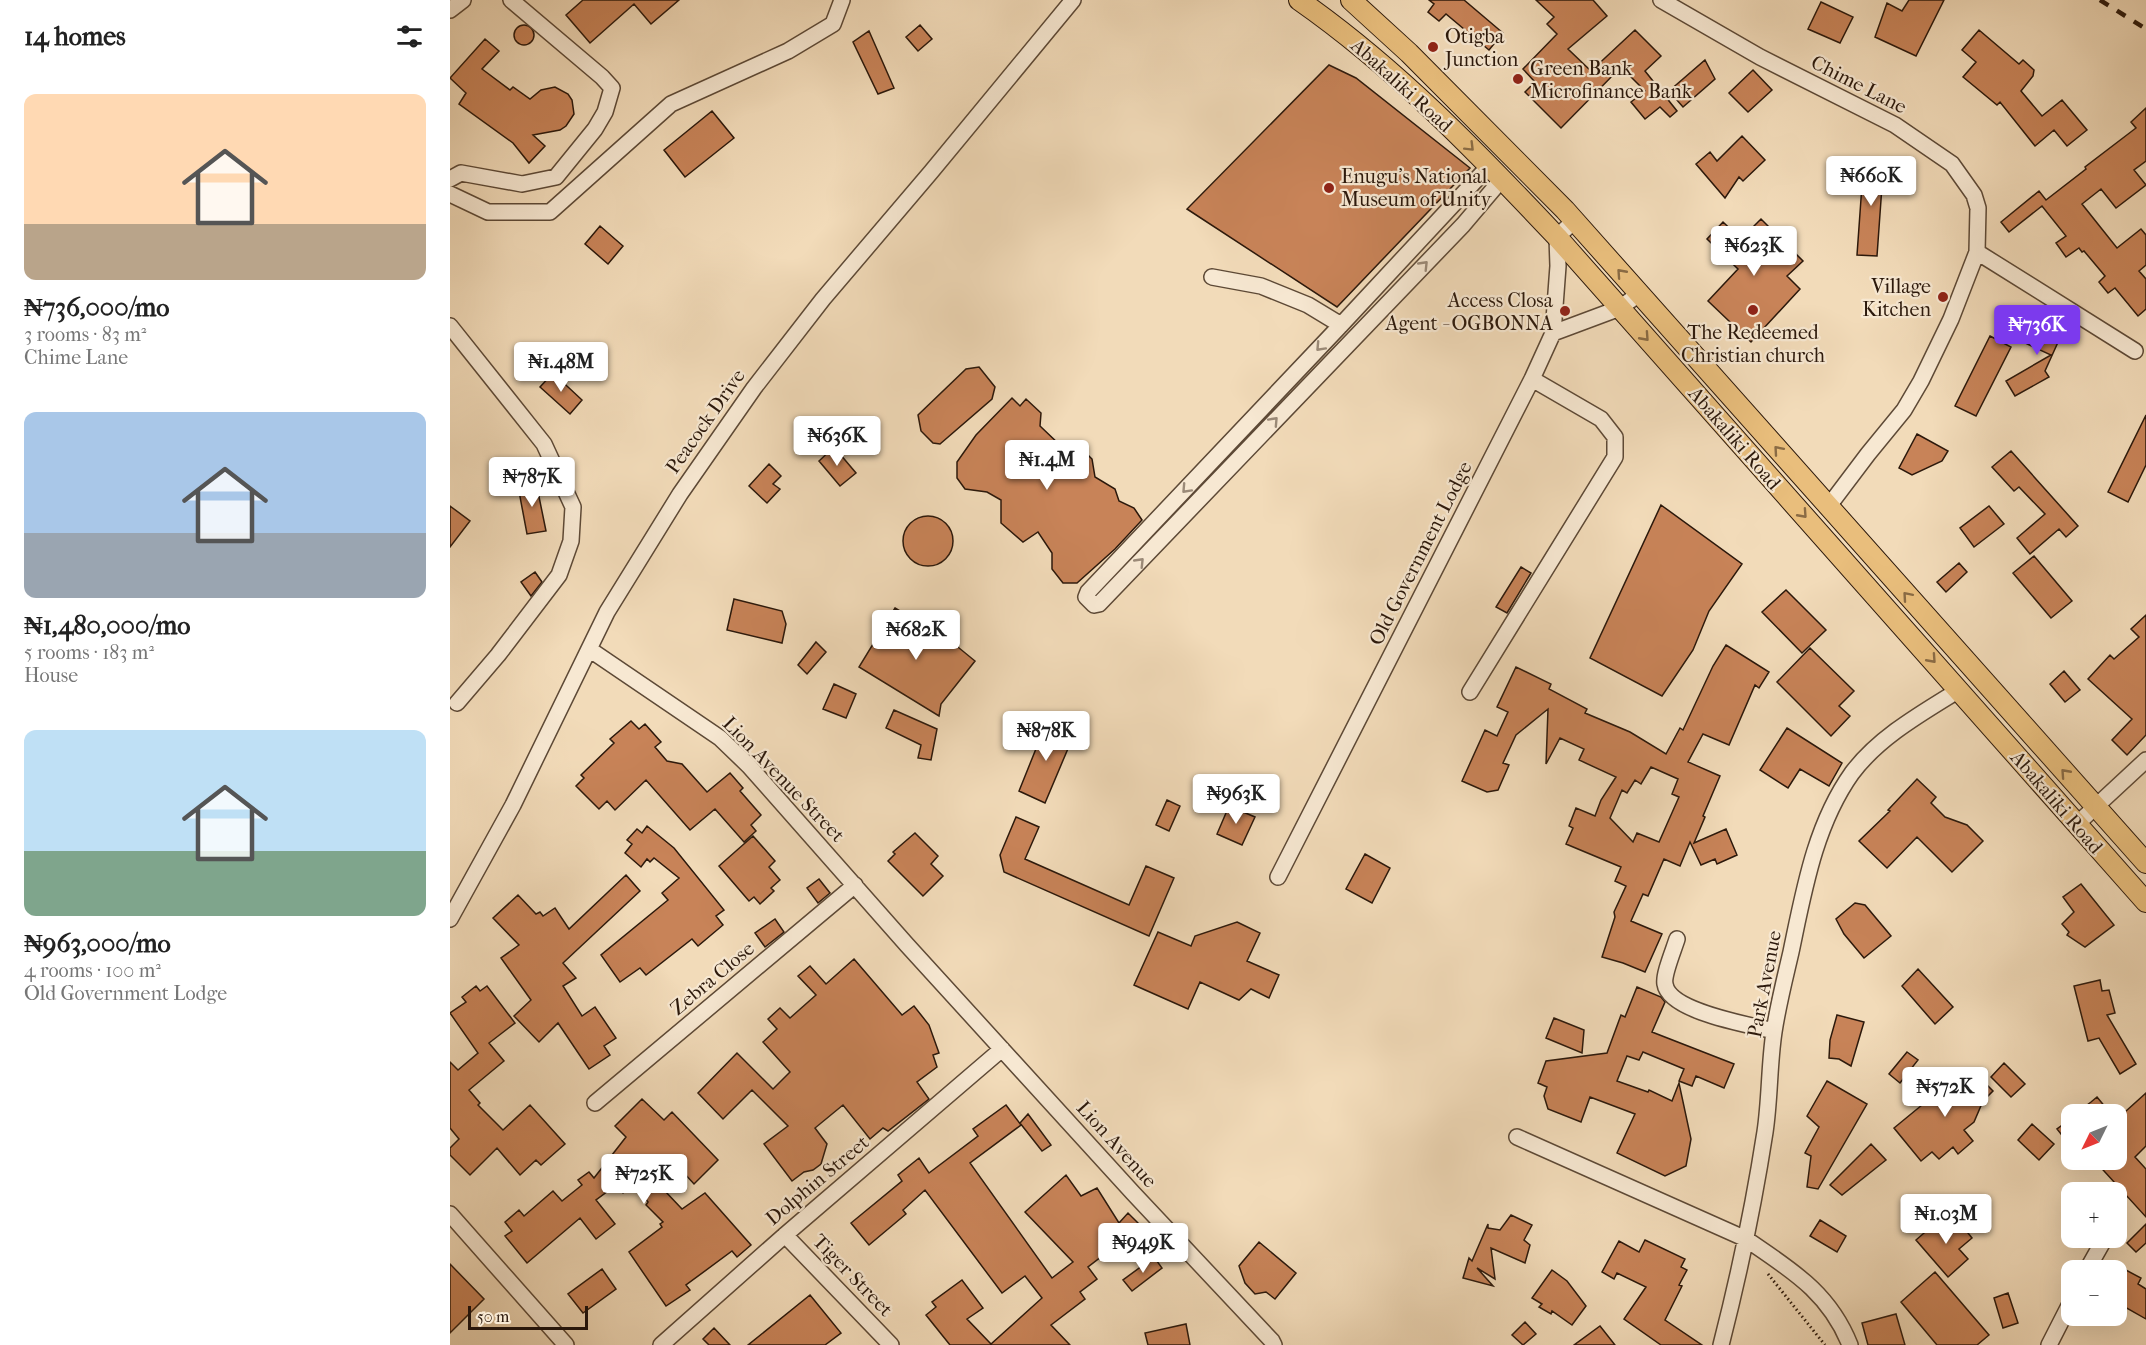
<!DOCTYPE html>
<html lang="en">
<head>
<meta charset="utf-8">
<style>
	:root { --surface:#fff; --page:#f2f2f2; --text:#222; --muted:#767676; --accent:#7c3aed }
	body { margin:0; font-family:"IM FELL French Canon",serif; background:var(--page); color:var(--text); height:100vh; display:flex; flex-direction:column; font-size:22px; white-space:nowrap }
	* { box-sizing:border-box; margin:0 }
	p { font-size:20px; color:var(--muted) }
	.icon { flex:none; width:33px; height:33px; fill:none; stroke:currentColor; stroke-width:2; stroke-linecap:round; stroke-linejoin:round }
	.map { position:relative; flex:1; overflow:hidden }
	.details { display:flex; flex-direction:column; background:var(--surface); width:450px }
	.details>* { flex:none }
	.needle { width:39px; rotate:227deg }
	.buttons { position:absolute; left:1611px; top:1104px; display:grid; gap:12px }
	.buttons a { display:grid; place-items:center; width:66px; height:66px; border-radius:12px; background:var(--surface); box-shadow:0 6px 24px #0002; font-size:30px }
	.scale { position:absolute; left:18px; bottom:15px; width:120px; box-sizing:border-box; padding-left:6px; border:3px solid #2b180b; border-top:0; font-size:16px; line-height:21px; white-space:nowrap; color:#2b180b; -webkit-text-stroke:4px #f7e8d2; paint-order:stroke }
	.price { position:absolute; translate:-50% -51px; padding:0 14px; border-radius:6px; background:#fff; color:#222; font-size:20px; line-height:39px; filter:drop-shadow(0 2px 3px #0008) }
	.price::after { content:''; position:absolute; left:50%; top:36px; width:18px; height:14px; margin-left:-9px; background:inherit; clip-path:polygon(0 0,100% 0,50% 100%) }
	.price.on { background:var(--accent); color:#fff }
	ul { padding:0; list-style:none }
	li { display:grid; align-content:center; gap:12px; height:318px; padding:0 24px }
	li span { display:grid; place-items:center; height:186px; border-radius:12px; color:#555 }
	li>.icon { margin-inline-start:auto }
	span .icon { width:108px; height:108px; fill:#fffc; stroke-width:1 }
	li b { font-size:26px }
	h2 { display:flex; justify-content:space-between; align-items:center; height:72px; padding:0 24px; font-size:26px }
	main { display:flex; flex:1; min-height:0 }
	.map>svg:first-child { display:block }
</style>
</head>
<body>
<main>
<section class="details">
<h2>14 homes<svg class="icon" aria-label="filters" viewBox="0 0 24 24"><path d="M4 7h16M4 17h16"/><circle cx="9" cy="7" r="2"/><circle cx="15" cy="17" r="2"/></svg></h2>
<ul>
<li><span style="background:linear-gradient(#ffd9b3 70%,#b9a48a 0)"><svg class="icon" aria-label="home" viewBox="0 0 24 24"><path d="M3 11l9-7 9 7M6 9v11h12V9"/></svg></span><div><b>₦736,000/mo</b><p>3 rooms · 83 m²</p><p>Chime Lane</p></div></li>
<li><span style="background:linear-gradient(#a9c7e8 65%,#9aa5b1 0)"><svg class="icon" aria-label="home" viewBox="0 0 24 24"><path d="M3 11l9-7 9 7M6 9v11h12V9"/></svg></span><div><b>₦1,480,000/mo</b><p>5 rooms · 183 m²</p><p>House</p></div></li>
<li><span style="background:linear-gradient(#bfe0f5 65%,#7fa58c 0)"><svg class="icon" aria-label="home" viewBox="0 0 24 24"><path d="M3 11l9-7 9 7M6 9v11h12V9"/></svg></span><div><b>₦963,000/mo</b><p>4 rooms · 100 m²</p><p>Old Government Lodge</p></div></li>
</ul>
</section>
<div class="map">
<svg width="1696" height="1345" viewBox="0 0 1696 1345">
	<rect width="100%" height="100%" fill="#f2dbb9"/>
	<filter id="stains"><feTurbulence type="fractalNoise" baseFrequency=".00333" numOctaves="4"/><feColorMatrix values="0 0 0 0 .2 0 0 0 0 .09 0 0 0 0 .02 0 0 0 .5 -.17"/></filter>
	<radialGradient id="worn" r=".72"><stop offset=".6" stop-color="#630" stop-opacity="0"/><stop offset="1" stop-color="#630" stop-opacity=".3"/></radialGradient>
	<!-- building -->
	<path fill="#c88358" stroke="#2b180b" stroke-width="1.5" fill-rule="evenodd" d="M133,0H229L201,24L184,4L140,43L116,15Z
		M979,0H1014L1053,33L1039,50L996,14L989,21L978,12L984,4Z
		M1086,0H1143L1157,16L1118,49L1141,71L1185,30L1211,56L1195,71L1227,111L1220,117L1210,107L1195,119L1181,102L1195,91L1171,67L1111,128L1075,92L1085,82L1073,69L1107,34L1097,24L1104,17Z
		M1459,0H1494L1466,56L1425,37L1437,3L1452,11Z
		M1371,2L1403,17L1390,43L1358,29Z
		M470,25L482,39L468,51L456,37Z
		M64 35a10 10 0 1 1 20 0a10 10 0 1 1-20 0Z
		M1529,30L1569,64L1573,60L1584,70L1583,76L1571,91L1592,116L1612,100L1637,130L1617,146L1604,130L1585,146L1550,102L1547,105L1513,77L1526,62L1512,50Z
		M419,31L444,88L428,94L403,42Z
		M35,39L49,51L32,69L60,90L63,87L80,99L91,90L105,87L118,94L122,100L124,114L116,126L110,130L83,135L95,146L79,163L63,143L9,104L16,93L0,78Z
		M1255,60L1265,79L1233,107L1219,91Z
		M879,65L906,78L1020,168L887,307L737,209Z
		M1303,70L1322,90L1298,112L1279,93Z
		M1696,108V161L1684,170L1696,185L1666,208L1651,189L1632,204L1667,248L1691,229L1696,235V265L1689,271L1696,279V309L1688,316L1665,288L1658,293L1649,282L1655,276L1634,251L1632,252L1629,248L1616,257L1606,243L1616,236L1592,206L1559,232L1551,222L1589,191L1596,200L1636,169L1635,167L1686,128L1681,122Z
		M262,111L284,138L235,177L214,150Z
		M1292,136L1315,160L1293,181L1289,177L1275,198L1246,164L1260,152L1267,161Z
		M1414,157L1434,158L1427,256L1407,255Z
		M1311,219L1353,261L1337,276L1350,289L1301,342L1258,301L1288,269L1257,239L1273,222L1291,239Z
		M150,226L173,246L158,264L135,244Z
		M1587,317L1614,329L1595,371L1599,377L1565,396L1556,381L1601,355L1575,343Z
		M1540,336L1561,347L1526,416L1505,406Z
		M529,367L545,387L542,399L490,444L483,443L471,431L468,415L516,369Z
		M103,373L132,400L120,414L90,387Z
		M562,398L570,406L576,399L591,413L590,426L611,446H629L642,459L645,477L665,489L669,501L684,508L692,520L665,549L627,583H613L602,569V553L588,532L573,542L551,523V500L537,492L515,489L507,478V462L526,435Z
		M1696,415V465L1678,502L1658,492Z
		M1467,434L1498,451L1492,461L1462,475L1449,468Z
		M384,447L406,473L390,486L369,461Z
		M1561,451L1628,526L1616,537L1609,529L1580,554L1567,538L1595,514L1569,487L1564,491L1542,467Z
		M319,464L331,476L323,484L330,489L317,503L299,486Z
		M86,482L96,531L77,534L68,486Z
		M1211,505L1292,564L1259,611L1243,650L1212,696L1140,658Z
		M0,506L20,521L0,547Z
		M1539,506L1554,524L1524,547L1510,528Z
		M453 541a25 25 0 1 1 50 0a25 25 0 1 1-50 0Z
		M1584,556L1622,601L1601,618L1563,573Z
		M1509,563L1517,572L1496,592L1487,582Z
		M1071,567L1081,573L1057,613L1046,607Z
		M85,572L92,582L81,596L71,582Z
		M1336,590L1376,630L1352,653L1312,612Z
		M284,599L332,611L336,624L332,643L277,630Z
		M445,608L503,643L525,661L491,704L489,716L409,667Z
		M1696,615V735L1677,755L1662,740L1682,719L1638,679L1660,655L1664,659L1689,637L1681,629Z
		M366,642L376,652L357,674L348,665Z
		M1276,645L1319,672L1309,688L1305,685L1279,745L1253,734L1238,762L1270,776L1253,816L1255,817L1244,843L1276,829L1287,855L1267,864L1265,859L1251,865L1240,842L1230,866L1214,859L1198,896L1193,894L1181,921L1212,934L1195,972L1173,963L1152,957L1165,917L1164,912L1176,886L1165,881L1171,867L1116,844L1123,828L1119,826L1126,808L1145,816L1151,800L1166,777L1129,760L1134,749L1110,738L1096,764L1098,709L1066,735L1053,763L1059,765L1048,790L1037,792L1012,781L1035,730L1047,736L1058,712L1047,707L1066,667L1101,684L1099,689L1137,709L1135,713L1180,732L1216,754L1230,728L1233,730L1263,666ZM1201,767L1228,779L1222,794L1229,797L1209,842L1187,833L1183,842L1160,818L1172,790L1177,793L1185,780L1191,784Z
		M1360,648L1404,691L1389,706L1400,716L1381,736L1327,682Z
		M1614,671L1630,690L1615,702L1600,684Z
		M384,684L406,694L396,718L373,709Z
		M444,710L487,729L481,760L468,758L471,745L436,728Z
		M181,721L189,729L195,724L211,742L205,747L217,761L232,764L257,792L280,773L293,788L290,791L311,815L301,825L306,831L294,842L265,809L240,830L196,780L165,810L157,801L149,809L126,786L134,778L131,775L164,743L160,739Z
		M596,724L625,732L595,803L569,791Z
		M1337,728L1392,763L1379,786L1350,769L1338,788L1310,770Z
		M1467,779L1486,797L1481,803L1495,817L1517,825L1533,841L1502,872L1467,837L1437,868L1409,841L1440,811L1438,810Z
		M717,800L730,806L719,831L706,825Z
		M779,806L805,817L792,845L767,834Z
		M566,817L589,827L575,859L679,905L696,866L724,878L699,936L554,872L550,855Z
		M197,826L224,848L274,910L266,916L273,925L248,946L242,939L196,975L190,968L170,982L151,955L218,900L212,893L229,878L204,858L200,862L197,859L191,867L175,853L182,844L177,840L187,829L192,833Z
		M465,833L488,856L481,864L493,876L473,896L438,861L445,854L443,852Z
		M303,836L325,861L319,867L330,880L321,888L324,891L310,904L304,897L299,901L269,866Z
		M915,854L940,868L922,903L896,889Z
		M176,875L190,891L113,963L126,978L113,986L132,1016L145,1007L166,1038L154,1046L160,1055L139,1069L108,1023L89,1042L64,1016L81,1000L51,958L69,945L43,918L68,895L86,914L90,912L93,916L105,908L119,929Z
		M369,879L380,893L368,903L357,888Z
		M1631,884L1664,925L1635,947L1617,935L1619,932L1612,924L1624,912L1613,897Z
		M1405,903L1415,905L1441,936L1414,958L1394,934L1386,919Z
		M325,919L334,932L315,947L305,933Z
		M787,922L810,933L797,961L829,975L819,998L801,989L789,1000L750,982L738,1009L684,985L708,932L741,946L745,936Z
		M404,959L452,1015L464,1006L479,1025L489,1053L483,1055L487,1067L467,1082L479,1099L438,1131L433,1128L420,1139L393,1105L365,1128L377,1144L371,1164L363,1170L354,1172L342,1181L314,1144L338,1126L302,1090L273,1119L248,1093L287,1053L323,1089L340,1072L313,1042L327,1029L318,1019L330,1008L340,1018L366,995L348,976L360,966L376,984Z
		M1468,969L1503,1007L1485,1024L1452,986Z
		M1650,980L1652,991L1659,990L1665,1013L1657,1015L1686,1064L1670,1074L1649,1038L1638,1041L1624,986Z
		M26,986L30,991L37,986L65,1023L39,1043L54,1061L19,1090L30,1103L28,1105L53,1130L80,1105L115,1144L91,1165L86,1160L70,1175L47,1148L20,1175L0,1155V1148L9,1139L0,1128V1062L8,1070L28,1053L0,1013L16,1002L12,997Z
		M1187,987L1211,997L1215,1002L1202,1032L1284,1064L1274,1088L1246,1076L1242,1086L1229,1081L1234,1069L1193,1052L1189,1060L1177,1056L1167,1081L1198,1092L1199,1090L1222,1101L1229,1083L1241,1139L1236,1166L1215,1176L1167,1153L1185,1114L1140,1097L1131,1122L1098,1109L1094,1096L1097,1087L1088,1083L1096,1061L1157,1053L1171,1015L1175,1017Z
		M1387,1015L1414,1022L1401,1066L1389,1059L1379,1058L1380,1040Z
		M1104,1018L1134,1030L1132,1053L1096,1038Z
		M1457,1052L1468,1060L1450,1083L1439,1074Z
		M1554,1063L1575,1084L1561,1097L1541,1077Z
		M1522,1070L1543,1091L1533,1101L1524,1122L1514,1130L1523,1141L1508,1154L1503,1147L1489,1159L1482,1152L1471,1161L1444,1128L1506,1077L1510,1082Z
		M1377,1081L1417,1104L1368,1189L1357,1187L1361,1156L1355,1153L1369,1127L1357,1116Z
		M1696,1093V1146L1685,1157L1696,1169V1217L1644,1160H1666V1120Z
		M1647,1097L1661,1114H1625L1641,1102Z
		M192,1099L214,1120L222,1112L268,1160L244,1184L234,1173L215,1191L232,1209L255,1193L301,1245L287,1257L282,1251L236,1285L240,1290L216,1306L179,1252L212,1227L210,1224L213,1222L196,1205L198,1202L182,1180L173,1193L165,1186L146,1200L165,1224L146,1239L130,1218L77,1263L55,1236L62,1231L55,1222L69,1210L74,1216L103,1191L112,1201L132,1185L128,1180L139,1172L144,1178L176,1137L165,1126Z
		M556,1105L571,1125L520,1163L602,1278L623,1262L575,1212L616,1175L631,1196L647,1188L669,1223L678,1213L703,1238L693,1246L681,1234L638,1267L647,1279L630,1292L635,1299L601,1325L620,1345H500L476,1315L486,1307L482,1302L512,1280L533,1308L517,1319L541,1344L592,1298L575,1276L552,1293L475,1190L453,1210L456,1214L419,1245L401,1223L452,1181L448,1175L469,1158L479,1173L528,1136L523,1129Z
		M578,1114L601,1145L592,1151L570,1123Z
		M1622,1118V1148L1607,1129Z
		M1582,1124L1604,1144L1589,1160L1568,1140Z
		M1421,1144L1436,1160L1392,1195L1380,1185Z
		M1061,1215L1082,1225L1074,1240L1080,1245L1075,1263L1041,1248L1045,1279L1027,1268L1043,1286L1013,1278L1019,1258L1022,1261L1038,1224V1228L1050,1230Z
		M1506,1218L1522,1238L1509,1249L1518,1259L1498,1277L1466,1240L1489,1220L1495,1227Z
		M1370,1220L1396,1236L1387,1252L1360,1236Z
		M1696,1224V1243L1686,1252L1677,1243Z
		M1195,1240L1235,1259L1231,1267L1237,1270L1229,1285L1232,1286L1215,1320L1252,1345H1211L1174,1319L1196,1287L1167,1273L1164,1279L1152,1272L1169,1241L1189,1252Z
		M809,1242L846,1273L825,1299L816,1292L805,1294L795,1283L789,1266Z
		M704,1257L712,1268L682,1291L673,1280Z
		M0,1264L34,1299L0,1333Z
		M1672,1268L1691,1278L1688,1284L1696,1289V1319L1666,1302V1277Z
		M152,1269L166,1289L133,1313L118,1294Z
		M1102,1270L1117,1281L1136,1306L1122,1325L1102,1311L1101,1314L1089,1307L1092,1304L1082,1298Z
		M1485,1272L1539,1335L1527,1345H1487L1451,1302Z
		M1558,1293L1568,1323L1553,1328L1544,1298Z
		M360,1295L391,1333L375,1345H298Z
		M1446,1314L1455,1345H1418L1412,1323Z
		M1075,1322L1086,1334L1073,1345L1062,1335Z
		M736,1324L740,1345H698L695,1333Z
		M1150,1326L1165,1345H1124Z
		M264,1328L280,1345H259L253,1339Z"/>
	<g fill="none" stroke-linecap="round" stroke-linejoin="round">
		<!-- minor casing -->
		<g stroke="#5d4936" stroke-width="18">
			<path id="minor" d="M1211,0L1310,57L1445,125L1502,164L1524,195L1528,208L1527,252L1501,319L1471,381L1454,410L1418,454L1378,507
				M0,10L13,0
				M1039,166L891,325L638,592L636,597L644,605L649,604L1013,225L1052,179
				M0,179L11,173L72,184L106,177L145,129L155,112L162,88L152,77L61,0
				M0,194L38,212H100L221,104L338,51L383,24L392,0
				M1527,252L1685,351
				M762,277L811,286L858,305L891,325
				M0,326L94,444L123,507L121,541L109,575L48,655L7,703
				M1103,333L1170,308L1190,293
				M139,649L270,738L299,766L457,945L683,1193L822,1341L824,1345
				M1020,692L1165,457V437L1151,419L1082,379
				M1627,824L1696,760
				M828,877L1082,379L1103,333L1108,266L1107,237L1124,221
				M0,919L63,805L157,612L230,494L304,388L373,299L481,172L623,0
				M1227,939C1224,949 1213,975 1215,984C1219,1012 1301,1025 1324,1031
				M145,1103L405,885
				M1067,1137L1296,1239C1341,1270 1379,1292 1400,1345
				M0,1214L116,1345
				M335,1235L441,1345
				M1637,1270L1655,1238
				M211,1345L335,1235L552,1049
				M1271,1345C1289,1275 1304,1203 1315,1132C1320,1099 1319,1065 1324,1032C1328,1005 1335,978 1341,952C1354,890 1365,825 1402,773C1429,737 1472,713 1509,690
				M1599,1345L1622,1300"/>
		</g>
		<!-- major casing -->
		<g stroke="#2b180b" stroke-width="22">
			<path id="major" d="M849,0C945,67 1027,152 1107,237L1696,902
				M901,0L959,53L1115,210L1696,863"/>
		</g>
		<!-- path -->
		<path stroke="#2b180b" stroke-width="3" stroke-dasharray="1.5 3" stroke-linecap="butt" d="M1318,1274L1375,1345"/>
		<!-- minor -->
		<use href="#minor" stroke="#f7e8d2" stroke-width="15"/>
		<!-- major -->
		<use href="#major" stroke="#e9be7c" stroke-width="20"/>
		<!-- rail -->
		<path stroke="#2b180b" stroke-width="4.5" stroke-dasharray="10 10" stroke-linecap="butt" d="M1650,0L1696,29"/>
	</g>
	<!-- one-way arrows -->
	<defs><path id="oneway-chevron" d="M-2-3.5L2.5 0L-2 3.5" fill="none" stroke-width="1.6" stroke-linecap="round" stroke-linejoin="round" transform="scale(1.5)"/></defs>
	<g stroke="#8a6b44">
		<use href="#oneway-chevron" transform="translate(1020 147) rotate(45)"/>
		<use href="#oneway-chevron" transform="translate(1171 273) rotate(-132)"/>
		<use href="#oneway-chevron" transform="translate(1195 337) rotate(48)"/>
		<use href="#oneway-chevron" transform="translate(1328 450) rotate(-131)"/>
		<use href="#oneway-chevron" transform="translate(1353 514) rotate(48)"/>
		<use href="#oneway-chevron" transform="translate(1457 596) rotate(-131)"/>
		<use href="#oneway-chevron" transform="translate(1482 659) rotate(48)"/>
		<use href="#oneway-chevron" transform="translate(1615 773) rotate(-132)"/>
	</g>
	<g stroke="#9b8a78">
		<use href="#oneway-chevron" transform="translate(974 265) rotate(-46)"/>
		<use href="#oneway-chevron" transform="translate(870 347) rotate(133)"/>
		<use href="#oneway-chevron" transform="translate(824 421) rotate(-47)"/>
		<use href="#oneway-chevron" transform="translate(736 489) rotate(133)"/>
		<use href="#oneway-chevron" transform="translate(690 562) rotate(-46)"/>
	</g>
	<!-- markers -->
	<g fill="#8f2418" stroke="#f7e8d2" stroke-width="2">
		<circle cx="983" cy="47" r="6"/>
		<circle cx="1068" cy="79" r="6"/>
		<circle cx="879" cy="188" r="6"/>
		<circle cx="1493" cy="297" r="6"/>
		<circle cx="1303" cy="310" r="6"/>
		<circle cx="1115" cy="311" r="6"/>
	</g>
	<g text-anchor="middle" stroke-width="4.5" stroke-linejoin="round" paint-order="stroke">
		<!-- poi labels -->
		<g font-size="20" fill="#2b180b" stroke="#f7e8d2" text-anchor="start">
			<text x="995" y="43">Otigba<tspan x="995" dy="23">Junction</tspan></text>
			<text x="1080" y="75">Green Bank<tspan x="1080" dy="23">Microfinance Bank</tspan></text>
			<text x="891" y="183">Enugu's National<tspan x="891" dy="23">Museum of Unity</tspan></text>
			<text x="1481" y="293" text-anchor="end">Village<tspan x="1481" dy="23">Kitchen</tspan></text>
			<text x="1103" y="307" text-anchor="end">Access Closa<tspan x="1103" dy="23">Agent - OGBONNA</tspan></text>
			<text x="1303" y="339" text-anchor="middle">The Redeemed<tspan x="1303" dy="23">Christian church</tspan></text>
		</g>
		<!-- street labels -->
		<g font-size="20" fill="#2b180b" stroke="#f7e8d2">
			<text transform="translate(1409 84) rotate(27)" y="7">Chime Lane</text>
			<text transform="translate(952 85) rotate(42)" y="7">Abakaliki Road</text>
			<text transform="translate(255 421) rotate(-55)" y="7">Peacock Drive</text>
			<text transform="translate(1285 438) rotate(49)" y="7">Abakaliki Road</text>
			<text transform="translate(970 553) rotate(-63)" y="7">Old Government Lodge</text>
			<text transform="translate(334 779) rotate(46)" y="7">Lion Avenue Street</text>
			<text transform="translate(1607 802) rotate(49)" y="7">Abakaliki Road</text>
			<text transform="translate(262 978) rotate(-40)" y="7">Zebra Close</text>
			<text transform="translate(1314 984) rotate(-79)" y="7">Park Avenue</text>
			<text transform="translate(667 1144) rotate(48)" y="7">Lion Avenue</text>
			<text transform="translate(367 1180) rotate(-40)" y="7">Dolphin Street</text>
			<text transform="translate(403 1275) rotate(46)" y="7">Tiger Street</text>
		</g>
	</g>
	<rect width="100%" height="100%" filter="url(#stains)"/>
	<rect width="100%" height="100%" fill="url(#worn)"/>
</svg>
<div class="buttons">
<a><svg class="needle" viewBox="-14 -14 28 28"><path d="M0-13l5 13h-10z" fill="#e53935"/><path d="M0 13l5-13h-10z" fill="#767676"/></svg></a>
<a>+</a>
<a>−</a>
</div>
<div class="scale">50 m</div>
<b class="price" style="left:1421px;top:207px">₦660K</b>
<b class="price" style="left:1304px;top:277px">₦623K</b>
<b class="price on" style="left:1587px;top:356px">₦736K</b>
<b class="price" style="left:111px;top:393px">₦1.48M</b>
<b class="price" style="left:387px;top:467px">₦636K</b>
<b class="price" style="left:597px;top:491px">₦1.4M</b>
<b class="price" style="left:82px;top:508px">₦787K</b>
<b class="price" style="left:466px;top:661px">₦682K</b>
<b class="price" style="left:596px;top:762px">₦878K</b>
<b class="price" style="left:786px;top:825px">₦963K</b>
<b class="price" style="left:1495px;top:1118px">₦572K</b>
<b class="price" style="left:194px;top:1205px">₦725K</b>
<b class="price" style="left:1496px;top:1245px">₦1.03M</b>
<b class="price" style="left:693px;top:1274px">₦949K</b>
</div>
</main>
</body>
</html>
